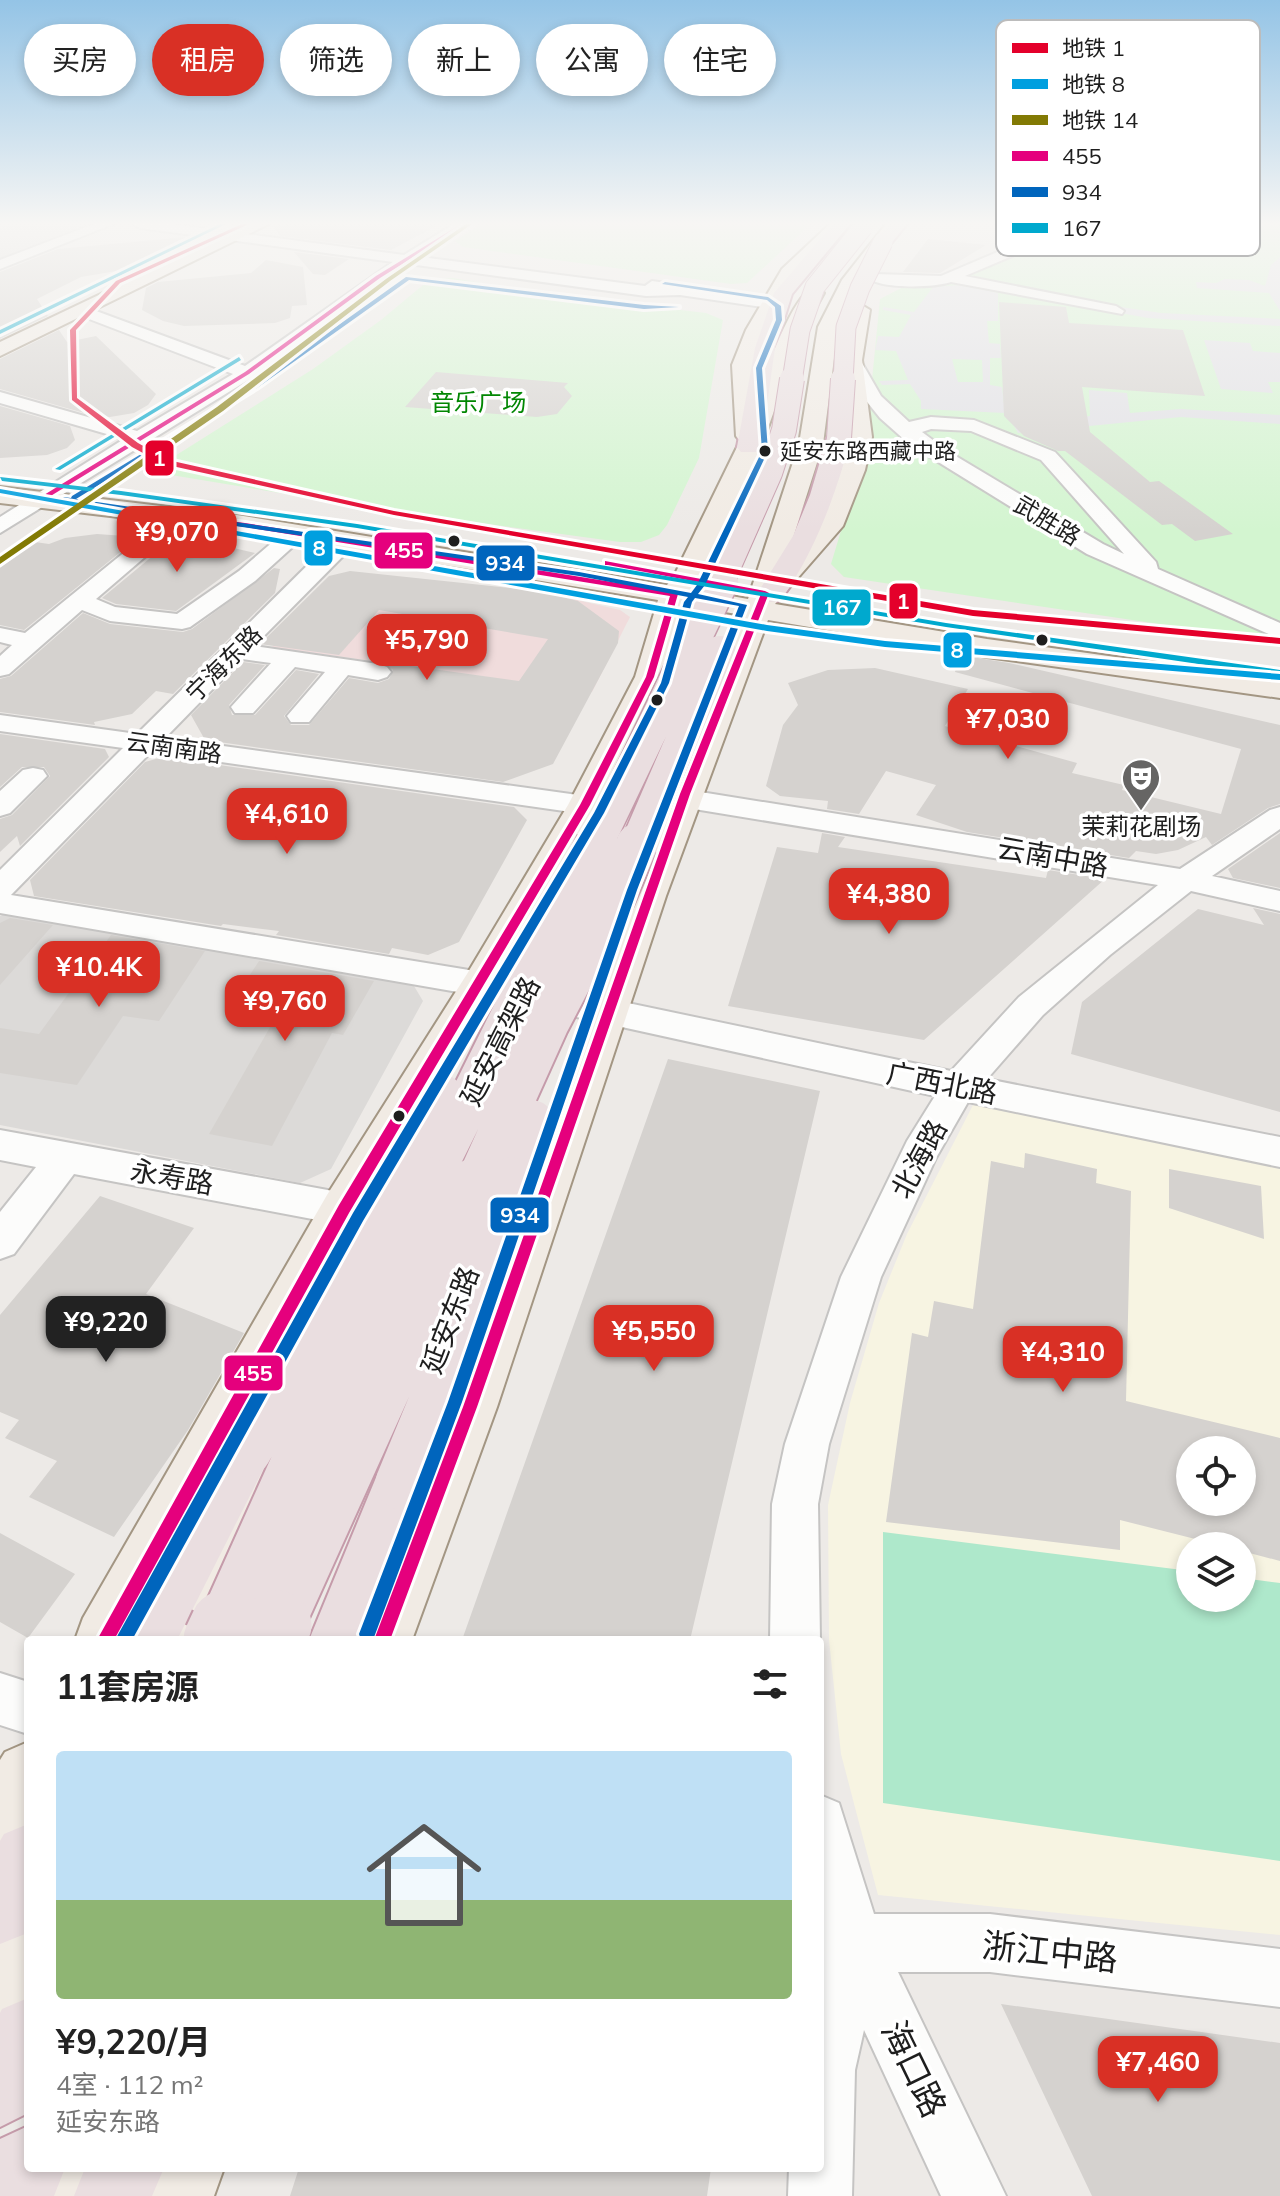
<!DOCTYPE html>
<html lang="zh">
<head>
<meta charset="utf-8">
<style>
	:root { --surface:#fff; --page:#f2f2f2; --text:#222; --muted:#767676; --accent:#d93025 }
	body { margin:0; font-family:Mulish,"Noto Sans SC",sans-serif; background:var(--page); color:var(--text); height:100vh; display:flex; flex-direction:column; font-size:30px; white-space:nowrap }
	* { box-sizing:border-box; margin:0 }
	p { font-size:26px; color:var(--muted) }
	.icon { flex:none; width:44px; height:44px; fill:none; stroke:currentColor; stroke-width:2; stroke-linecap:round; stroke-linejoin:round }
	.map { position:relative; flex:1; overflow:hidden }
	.panel { position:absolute; left:24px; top:1636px; width:800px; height:536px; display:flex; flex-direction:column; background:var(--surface); border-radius:8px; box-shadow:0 4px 12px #0003 }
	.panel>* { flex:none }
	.guide { position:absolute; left:24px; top:24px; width:800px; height:72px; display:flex; gap:16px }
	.tools { position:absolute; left:1176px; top:1436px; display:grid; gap:16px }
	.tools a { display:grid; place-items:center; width:80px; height:80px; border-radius:50%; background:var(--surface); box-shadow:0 4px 12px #0003; font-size:40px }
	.price { position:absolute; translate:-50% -68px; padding:0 18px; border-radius:16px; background:var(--accent); color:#fff; font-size:26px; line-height:52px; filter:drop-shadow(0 2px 4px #0008) }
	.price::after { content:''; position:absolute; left:50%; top:48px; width:24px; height:18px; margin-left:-12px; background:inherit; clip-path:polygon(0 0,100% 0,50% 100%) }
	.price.current { background:#222; color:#fff }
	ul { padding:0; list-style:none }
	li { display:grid; align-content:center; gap:16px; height:424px; padding:0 32px }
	li span { display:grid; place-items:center; height:248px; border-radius:8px; color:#555 }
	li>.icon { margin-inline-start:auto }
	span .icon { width:144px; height:144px; fill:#fffc; stroke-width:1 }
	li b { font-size:34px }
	h2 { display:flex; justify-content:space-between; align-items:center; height:96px; padding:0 32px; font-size:34px }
	.pill { padding:0 28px; border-radius:36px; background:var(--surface); box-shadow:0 4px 12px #0003; font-size:28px; line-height:72px }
	.pill.current { background:var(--accent); color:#fff }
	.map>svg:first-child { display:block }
</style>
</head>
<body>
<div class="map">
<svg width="1280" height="2196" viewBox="0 0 1280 2196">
	<rect width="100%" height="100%" fill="#edeae7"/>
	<!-- residential -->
	<path fill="#dcdad8" d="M11,224H88L0,258V228Z
		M7,913L411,981L423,1001L331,1169L300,1183L0,1125V916Z"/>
	<!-- commercial -->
	<path fill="#f0dcdc" d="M538,591L620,610L630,617L592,692L272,647L324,593Z"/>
	<!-- education -->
	<path fill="#f7f4e2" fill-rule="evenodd" d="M973,1105L1280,1166V1935L878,1895L841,1754L829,1640L828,1505L850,1403L879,1303L907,1234ZM1190,1450H1242V1502H1190ZM1190,1546H1242V1598H1190Z"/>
	<!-- park -->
	<path fill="#d3f5d0" d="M482,224H811L747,283L731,284L463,247L455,241Z
		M1120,224H1280V642L844,577L831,564L865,451L880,299L907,285L946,283L1048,241Z
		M453,278L537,293L706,313L723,320L699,458L667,525L659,535L641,542H620L365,507L159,473L161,466L178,454L313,369L381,320L429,280Z"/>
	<!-- pitch -->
	<path fill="#aee8cb" d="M883,1532L1190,1571V1598H1242V1578L1280,1583V1861L883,1803Z"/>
	<!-- plaza -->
	<path fill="#e1e1e6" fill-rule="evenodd" d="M1280,257V311L1269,293L1197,288L1196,282L1216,283L1225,279L1249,280L1265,286L1271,265Z
		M961,285L998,293V321H987L989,343L1000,344L1001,358H990V385L1002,387L1005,413L921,409V401L910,384L882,385L879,381L908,380L896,351L875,350L878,336L899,337L911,315L883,310V307L914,312L933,287ZM952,359L982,360L983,382H958Z
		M1121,307L1161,313L1280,319V326L1148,318L1115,312Z
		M1204,340L1250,343L1253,351L1280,353V382H1268L1273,393L1221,389Z
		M1089,390L1127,393L1130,413L1181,409L1280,415V424L1181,417L1018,433L1013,424L1090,416Z"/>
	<!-- building -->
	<path fill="#d5d2cf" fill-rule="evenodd" d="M440,224L391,250L280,236L272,225Z
		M187,237L193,240L134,268L81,277L37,299L48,316L0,339V272L58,249Z
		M928,239L986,245L940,273L903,272Z
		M294,252L349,259L325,275L313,274Z
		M266,260L303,267L307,305L292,306L290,318L275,323L184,326L163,321L142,310L146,288L158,282L251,273Z
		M999,302L1066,307L1069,323L1183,330L1205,396L1082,387L1090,432L1150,482L1159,481L1233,534L1195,541L1172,524L1162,525L1065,451H1058L1024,436L1004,416Z
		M59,330L67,342L96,336L156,394L148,405L134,413L110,417L91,415L0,389V359Z
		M436,372L568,383L564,387L572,396L557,414L537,417L405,407Z
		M0,406L70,426L75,440L67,448L47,455L0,458Z
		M97,534L139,537L24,630L0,625V568L35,542L49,544L65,538Z
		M178,535L255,553L176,611L116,604L102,598Z
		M274,568L280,569L275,593L173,694L156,691L132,714L94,722L95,725L0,712V679L11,676L83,613L110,624L183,632L192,629Z
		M350,571L538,591L578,601L619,631L618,643L553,764L503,782L205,740L191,715L243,662L265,665L229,705L232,715H255L296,670L319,674L284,716L291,725H309L349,678L378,683L389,679L393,670L382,662L519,681L548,639L379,610L339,655L260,644L329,576Z
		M959,655L1009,663L1280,725V804L1268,808L1212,845L1206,837L1178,850L1156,854L1136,851L1129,858L967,832L916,815L936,785L886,771L859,814L827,809L828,801L780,796L766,786L783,725L798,705L788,683L828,670L875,668L968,689L945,726L1077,763L1072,773L1124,785L1122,790L1221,814L1241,749L955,672Z
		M0,734L105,749L109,757L20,846L17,836L0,852V819L12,815L50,776L44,767H22L0,787Z
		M163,757L514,807L527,820L459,942L428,955L392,948L389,954L276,935L279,931L223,924L221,926L34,896L30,880L145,762Z
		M822,833L845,837L838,847L1046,878L1048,870L1105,879L924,1040L728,1006L777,847L818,853Z
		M1280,833V888L1233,878L1228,869Z
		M1253,908L1280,914V1112L1071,1054L1082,1002L1198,909L1264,925Z
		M10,918L53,925L0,985V923Z
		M111,935L205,951L159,1021L123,1016L77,1085L0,1073V1028L39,1034Z
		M259,961L374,981L343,1035L332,1033L272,1146L209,1134L273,1022L225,1013Z
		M668,1059L820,1091L690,1640H462Z
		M1025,1153L1097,1169L1096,1183L1131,1191L1126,1401L1280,1438V1561L1242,1551V1546H1223L1120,1520V1550L886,1522L912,1333L928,1337L934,1301L973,1309L991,1161L1024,1168ZM1190,1450H1242V1502H1190Z
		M1169,1169L1261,1186L1264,1239L1169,1208Z
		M100,1196L194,1228L146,1294L244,1333L188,1430L114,1537L29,1497L57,1461L5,1438L19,1420L0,1412V1315Z
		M0,1533L75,1574L28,1638L0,1622Z
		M1001,2004L1280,2043V2196H1092Z
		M299,2168H711L707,2196H290Z"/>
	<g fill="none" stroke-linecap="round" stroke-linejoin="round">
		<!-- minor casing -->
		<g stroke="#c5c4c3" stroke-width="4">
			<path id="minor" d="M94,224H113L0,269V260Z
				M133,224H171L404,255L454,224H471L421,257L645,286L652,281L770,298L778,303L770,308L680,295L646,296L409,264L253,377L0,533V517L124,439L0,403V392L137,431L233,374L76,314V308H88L245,366L393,262L140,228Z
				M1087,224H1109L1031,248L965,276L1116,306L1124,311L1122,314L951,282C933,288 881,289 868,278L875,274L941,276L1021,242Z
				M852,355L858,356L881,396L909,422L931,417L974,420L1055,452L1156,562L1158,569L1280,623V639L1087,554L935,460L907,442L880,418L864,398L843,360ZM931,429L971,431L1041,460L1124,554L1103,544L949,452L922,432Z
				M181,510L192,516L188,520L96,599L115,607L177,614L239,571L289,528H305L308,533L255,581L190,627L182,629L110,621L82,610L9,674L0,676V656L12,645L0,642V628L25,633L174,512Z
				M345,534L356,541L353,546L254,646L378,664L387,667L391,672L387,677L378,680L348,675L309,722H291L287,716L325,672L295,667L253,713H235L231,707L271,663L242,659L165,738L585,796L595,799L599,805L595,811L585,814L151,752L11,895L481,972L951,1071L1019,997L1158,885L682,807L672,804L668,798L672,792L682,789L1180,869L1270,810L1280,807V829L1212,876L1280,891V911L1191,891L1110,955L1043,1015L987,1079L1280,1137V1167L968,1102L936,1158L881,1277L829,1444L818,1504L820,1640H770L772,1504L785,1444L841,1277L907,1141L935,1096L481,996L0,913V870L123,748L0,731V715L137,734L337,536Z
				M33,768L43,770L47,776L10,813L0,816V791L23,770Z
				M0,1130L344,1193L358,1197L363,1209L358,1221L344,1225L74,1174L14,1254L0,1259V1212L36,1167L0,1160Z
				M0,1673L28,1682V1734L0,1725Z
				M820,1795L839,1803L874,1914H990L1280,1949V2007L990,1972H898L1006,2196H941L864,2030L855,2070L852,2196H788L789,2168H820Z"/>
		</g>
		<!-- major casing -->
		<g stroke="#a39683" stroke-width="4">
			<path id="major" d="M248,224H269L0,356V342Z
				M830,224H848L796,276L766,330L754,365L756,398C765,376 792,293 815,287L824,293L803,331L761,447L701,578L692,589L748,599L799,444L818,327L842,280L886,224H903L860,280L838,327L823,444L786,560L818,524L841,470L848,437L842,360L850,310L860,304L870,310L862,360L872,437L865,470L843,526L775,604L987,639L1280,680V698L987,657L768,620L666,896L497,1407L412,1640H352L443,1407L629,896L742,615L685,605L665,677L602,805L361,1223L138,1640H75L83,1618L327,1195L467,974L568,805L635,677L658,600L237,531L0,503V487L237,515L667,585L674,576L740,441L736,436L732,365L746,330L782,269Z
				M293,1386L312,1394L320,1412L212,1640H150L274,1394Z
				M28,1742V1839L24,1847L0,1856V1760L5,1752Z
				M28,1922V2036L26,2041L0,2051V1938L3,1932Z
				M43,2168H123L111,2196H32Z
				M146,2168H224L214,2196H136Z"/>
		</g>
		<!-- highway casing -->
		<g stroke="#c59baa" stroke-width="4">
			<path id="highway" d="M833,224H850L792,294L775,348L761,447L757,452H741L737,447L755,348L774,293Z
				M890,224H907L889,246H877L874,242Z
				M839,431L847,433L851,438C835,497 816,549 781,600L771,602L761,600L757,594L793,536L810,495L827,438L831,433Z
				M245,1423L264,1431L273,1450L177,1640H114L226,1431Z
				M402,1455L422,1463L430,1483L369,1640H309L382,1463Z
				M28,1824V1927L25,1934L0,1944V1841L4,1834Z
				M28,1998V2113L0,2127V2013L2,2009Z
				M28,2126V2168H65L54,2196H0V2139Z
				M85,2168H164L152,2196H74Z"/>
		</g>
		<!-- minor -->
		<use href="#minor" fill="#fcfcfb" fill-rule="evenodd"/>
		<!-- major -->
		<use href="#major" fill="#f1ebe4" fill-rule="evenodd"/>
		<!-- highway -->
		<use href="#highway" fill="#eadee0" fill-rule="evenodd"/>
		<!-- highway-bridge-far5 casing -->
		<g stroke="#c59baa" stroke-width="21" stroke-linecap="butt">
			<path id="highway-bridge-far5" d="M792,381L800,330L815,287L863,227
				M843,381L846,327L860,288L883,242"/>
		</g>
		<!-- highway-bridge-far4 casing -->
		<g stroke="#c59baa" stroke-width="26" stroke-linecap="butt">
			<path id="highway-bridge-far4" d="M839,438L843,379
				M721,584L770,473L784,430L792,379"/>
		</g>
		<!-- highway-bridge-far3 casing -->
		<g stroke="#c59baa" stroke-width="35" stroke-linecap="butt">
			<path id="highway-bridge-far3" d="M596,846L722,582
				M636,846L720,652"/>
		</g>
		<!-- highway-bridge-far2 casing -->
		<g stroke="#c59baa" stroke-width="45" stroke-linecap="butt">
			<path id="highway-bridge-far2" d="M391,1186L442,1095
				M427,1186L597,844
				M475,1186L548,1024L615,896L637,844
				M512,1186L533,1121"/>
		</g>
		<!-- highway-bridge-far1 casing -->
		<g stroke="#c59baa" stroke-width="57" stroke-linecap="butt">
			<path id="highway-bridge-far1" d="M245,1450L392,1184
				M402,1483L464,1333L512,1184
				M224,1627L381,1278L428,1184
				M276,1627L476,1184"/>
		</g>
		<!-- highway-bridge casing -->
		<g stroke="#c59baa" stroke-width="73" stroke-linecap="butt">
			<path id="highway-bridge" d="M218,1640L225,1625
				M270,1640L277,1625"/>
		</g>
		<!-- highway-bridge-far5 -->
		<use href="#highway-bridge-far5" stroke="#eadee0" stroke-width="19"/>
		<!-- highway-bridge-far4 -->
		<use href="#highway-bridge-far4" stroke="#eadee0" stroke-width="24"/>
		<!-- highway-bridge-far3 -->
		<use href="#highway-bridge-far3" stroke="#eadee0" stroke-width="32"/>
		<!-- highway-bridge-far2 -->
		<use href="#highway-bridge-far2" stroke="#eadee0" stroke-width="41"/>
		<!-- highway-bridge-far1 -->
		<use href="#highway-bridge-far1" stroke="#eadee0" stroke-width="53"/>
		<!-- highway-bridge -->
		<use href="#highway-bridge" stroke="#eadee0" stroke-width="69"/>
		<!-- bus-1 casing -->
		<g stroke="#fff" stroke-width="6">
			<path id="bus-1" d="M461,224H466L380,278L249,374L49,497L245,523L674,592L678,594L654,677L590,805L349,1213L114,1640H97L339,1205L580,805L646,677L670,596L245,527L42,500L39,498L245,372L376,276Z
				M605,561L765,591L769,593L690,794L477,1407L390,1640H374L463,1407L680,794L761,594L608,565H605Z"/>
		</g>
		<!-- bus-2 casing -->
		<g stroke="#fff" stroke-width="6">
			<path id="bus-2" d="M406,277L644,305L679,307L644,309L409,280L257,388L76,499L579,572L691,593L697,585L762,451L756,368L776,320L775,307L767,300L662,284L665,282L768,297L781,306L782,320L762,368L768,451L705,585L698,594L747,605L637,890L462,1402L373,1640H361L359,1634L448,1402L627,890L739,606L695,598L692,602L669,683L604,813L363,1221L132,1640H115L353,1213L594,813L661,683L684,602L688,597L579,576L64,501L61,499L64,497L71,498L72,496L253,386Z"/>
		</g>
		<!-- bus-3 casing -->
		<g stroke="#fff" stroke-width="6">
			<path id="bus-3" d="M220,224H226L0,334V330Z
				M239,357L241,360L60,470L55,469Z
				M0,477L121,491L357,524L946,623L1280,670V676L946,627L357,528L121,495L2,481Z"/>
		</g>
		<!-- bus-1 -->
		<use href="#bus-1" fill="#e5007d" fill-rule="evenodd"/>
		<!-- bus-2 -->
		<use href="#bus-2" fill="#0065bd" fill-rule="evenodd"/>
		<!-- bus-3 -->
		<use href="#bus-3" fill="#00a9ce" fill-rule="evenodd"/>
		<!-- metro-1 casing -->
		<g stroke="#fff" stroke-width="6">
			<path id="metro-1" d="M242,224H249L120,283L76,330L77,398L138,443L168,460L394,511L973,610L1280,638V644L973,616L394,515L163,464L132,447L72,400L70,330L116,281Z"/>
		</g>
		<!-- metro-2 casing -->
		<g stroke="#fff" stroke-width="6">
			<path id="metro-2" d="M0,489L767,625L885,641L1280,674V680L885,647L767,631L0,493Z"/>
		</g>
		<!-- metro-3 casing -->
		<g stroke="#fff" stroke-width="6">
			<path id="metro-3" d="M466,224H472L390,281L223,411L0,564V557L217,407L386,279Z"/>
		</g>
		<!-- metro-1 -->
		<use href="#metro-1" fill="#e4002b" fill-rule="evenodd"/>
		<!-- metro-2 -->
		<use href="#metro-2" fill="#009fdf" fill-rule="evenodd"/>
		<!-- metro-3 -->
		<use href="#metro-3" fill="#827a04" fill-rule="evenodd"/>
	</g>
	<!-- sky -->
	<linearGradient id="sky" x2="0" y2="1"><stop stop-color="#94c4e6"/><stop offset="0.42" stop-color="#f7f6f4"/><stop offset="1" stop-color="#f7f6f4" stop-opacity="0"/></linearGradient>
	<rect width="1280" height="531" fill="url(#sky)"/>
	<!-- icons -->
	<defs>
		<g id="theatre-pin" transform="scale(2)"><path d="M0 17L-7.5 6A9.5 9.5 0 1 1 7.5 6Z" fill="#666564" stroke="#fff"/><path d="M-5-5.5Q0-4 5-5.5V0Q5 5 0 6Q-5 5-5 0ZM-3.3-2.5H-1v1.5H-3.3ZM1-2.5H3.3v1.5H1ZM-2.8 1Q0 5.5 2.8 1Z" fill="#fff"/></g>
	</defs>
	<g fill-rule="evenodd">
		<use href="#theatre-pin" x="1141" y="778"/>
	</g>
	<!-- markers -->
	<g fill="#1e1e1e" stroke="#fff" stroke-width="3">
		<circle cx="765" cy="451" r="7"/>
		<circle cx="454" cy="541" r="7"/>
		<circle cx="1042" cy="640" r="7"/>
		<circle cx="657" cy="700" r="7"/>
		<circle cx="399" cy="1116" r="7"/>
	</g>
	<g text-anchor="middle" stroke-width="7" stroke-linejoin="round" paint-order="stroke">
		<!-- far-bus labels -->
		<g font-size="22" fill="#1e1e1e" stroke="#fff" text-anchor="start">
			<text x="780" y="459">延安东路西藏中路</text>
		</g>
		<!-- far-park labels -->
		<g font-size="24" fill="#028703" stroke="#fff">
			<text x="478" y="411">音乐广场</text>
		</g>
		<!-- far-street labels -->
		<g font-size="24" fill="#1e1e1e" stroke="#fff">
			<text transform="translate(1047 521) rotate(31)" y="8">武胜路</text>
			<text transform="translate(224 664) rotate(-45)" y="8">宁海东路</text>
			<text transform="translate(174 748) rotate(8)" y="8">云南南路</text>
		</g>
		<!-- far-poi labels -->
		<g font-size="24" fill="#1e1e1e" stroke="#fff">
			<text x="1141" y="835">茉莉花剧场</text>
		</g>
		<!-- street labels -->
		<g font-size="28" fill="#1e1e1e" stroke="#fff">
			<text transform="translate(1053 857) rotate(10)" y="10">云南中路</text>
			<text transform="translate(500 1041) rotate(-63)" y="10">延安高架路</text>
			<text transform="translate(942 1083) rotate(11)" y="10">广西北路</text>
			<text transform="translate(919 1159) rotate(-62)" y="10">北海路</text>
			<text transform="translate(172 1177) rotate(10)" y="10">永寿路</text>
			<text transform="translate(450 1320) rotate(-69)" y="10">延安东路</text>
		</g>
		<!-- near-street labels -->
		<g font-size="34" fill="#1e1e1e" stroke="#fff">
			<text transform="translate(1050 1952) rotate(6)" y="12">浙江中路</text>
			<text transform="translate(914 2069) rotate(64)" y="12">海口路</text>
		</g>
	</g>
	<!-- legend -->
	<rect x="996" y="20" width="264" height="236" rx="12" fill="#fff" stroke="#bcbcbc" stroke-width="2"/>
	<rect x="1012" y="43" width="36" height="10" fill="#e4002b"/>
	<rect x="1012" y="79" width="36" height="10" fill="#009fdf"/>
	<rect x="1012" y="115" width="36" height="10" fill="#827a04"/>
	<rect x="1012" y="151" width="36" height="10" fill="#e5007d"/>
	<rect x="1012" y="187" width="36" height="10" fill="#0065bd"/>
	<rect x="1012" y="223" width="36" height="10" fill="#00a9ce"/>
	<g font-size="22" fill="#1e1e1e">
		<text x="1062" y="56">地铁 1</text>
		<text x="1062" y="92">地铁 8</text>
		<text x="1062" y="128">地铁 14</text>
		<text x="1062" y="164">455</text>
		<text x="1062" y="200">934</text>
		<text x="1062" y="236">167</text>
	</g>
	<g stroke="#fff" stroke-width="3">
		<rect x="144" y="439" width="31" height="38" rx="8" fill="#e4002b"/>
		<rect x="303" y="529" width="31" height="38" rx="8" fill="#009fdf"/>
		<rect x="373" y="531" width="61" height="39" rx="8" fill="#e5007d"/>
		<rect x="475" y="544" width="61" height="38" rx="8" fill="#0065bd"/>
		<rect x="888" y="582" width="31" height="38" rx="8" fill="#e4002b"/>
		<rect x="811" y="588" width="61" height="39" rx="8" fill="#00a9ce"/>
		<rect x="942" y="631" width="31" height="38" rx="8" fill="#009fdf"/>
		<rect x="489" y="1196" width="61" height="38" rx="8" fill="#0065bd"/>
		<rect x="223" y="1354" width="61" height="38" rx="8" fill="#e5007d"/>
	</g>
	<g font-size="22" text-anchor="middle" font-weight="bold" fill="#fff">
		<text x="159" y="466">1</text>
		<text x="319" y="556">8</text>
		<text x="404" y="558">455</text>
		<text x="505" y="571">934</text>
		<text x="903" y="609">1</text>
		<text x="842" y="615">167</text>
		<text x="957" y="658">8</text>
		<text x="520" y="1223">934</text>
		<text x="253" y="1381">455</text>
	</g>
</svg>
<div class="tools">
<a><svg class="icon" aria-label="locate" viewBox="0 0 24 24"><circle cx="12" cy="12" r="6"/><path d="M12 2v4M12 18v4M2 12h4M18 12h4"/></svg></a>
<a><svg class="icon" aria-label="layers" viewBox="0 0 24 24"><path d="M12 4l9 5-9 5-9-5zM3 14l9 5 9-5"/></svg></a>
</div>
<b class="price" style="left:177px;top:574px">¥9,070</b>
<b class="price" style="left:427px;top:682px">¥5,790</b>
<b class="price" style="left:1008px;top:761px">¥7,030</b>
<b class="price" style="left:287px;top:856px">¥4,610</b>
<b class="price" style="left:889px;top:936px">¥4,380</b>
<b class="price" style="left:99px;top:1009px">¥10.4K</b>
<b class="price" style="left:285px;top:1043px">¥9,760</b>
<b class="price current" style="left:106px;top:1364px">¥9,220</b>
<b class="price" style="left:654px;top:1373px">¥5,550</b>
<b class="price" style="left:1063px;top:1394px">¥4,310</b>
<b class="price" style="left:1158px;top:2104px">¥7,460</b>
<div class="guide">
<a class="pill">买房</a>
<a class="pill current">租房</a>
<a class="pill">筛选</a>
<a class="pill">新上</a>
<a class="pill">公寓</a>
<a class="pill">住宅</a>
</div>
<section class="panel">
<h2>11套房源<svg class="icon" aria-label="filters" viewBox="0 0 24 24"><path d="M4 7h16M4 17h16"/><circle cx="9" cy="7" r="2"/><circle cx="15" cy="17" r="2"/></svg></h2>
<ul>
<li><span style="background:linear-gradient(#bfe0f5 60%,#8fb573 0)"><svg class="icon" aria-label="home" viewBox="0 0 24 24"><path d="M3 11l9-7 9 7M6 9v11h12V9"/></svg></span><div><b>¥9,220/月</b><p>4室 · 112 m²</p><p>延安东路</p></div></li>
</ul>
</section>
</div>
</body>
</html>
